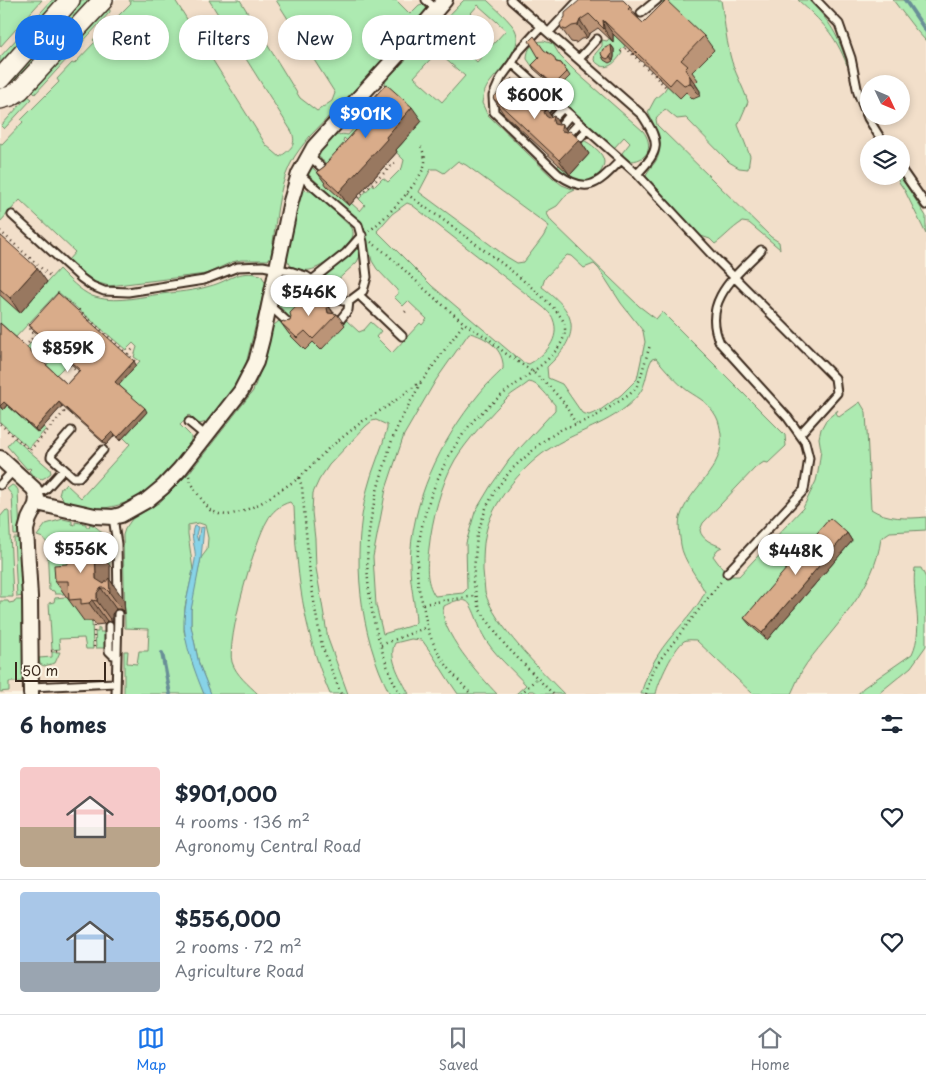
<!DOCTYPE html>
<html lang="en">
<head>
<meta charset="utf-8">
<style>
	:root { --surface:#fff; --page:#f6f6f7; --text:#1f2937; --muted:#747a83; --line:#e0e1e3; --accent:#1a73e8 }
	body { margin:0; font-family:"Playpen Sans",sans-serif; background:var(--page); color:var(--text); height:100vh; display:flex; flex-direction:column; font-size:19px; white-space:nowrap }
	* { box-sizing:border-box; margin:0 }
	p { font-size:16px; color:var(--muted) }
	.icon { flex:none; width:28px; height:28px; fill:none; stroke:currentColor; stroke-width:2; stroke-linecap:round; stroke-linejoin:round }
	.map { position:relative; height:694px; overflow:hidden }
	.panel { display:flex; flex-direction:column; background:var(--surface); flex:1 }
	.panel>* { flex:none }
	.banner { position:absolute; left:15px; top:15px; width:500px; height:45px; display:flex; gap:10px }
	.needle { width:32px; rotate:134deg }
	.controls { position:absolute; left:860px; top:75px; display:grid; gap:10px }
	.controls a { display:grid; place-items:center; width:50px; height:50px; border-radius:50%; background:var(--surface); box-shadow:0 2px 8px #0003; font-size:25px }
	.scale { position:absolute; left:15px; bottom:12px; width:91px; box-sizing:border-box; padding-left:5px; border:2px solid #3b2a1e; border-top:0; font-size:14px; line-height:18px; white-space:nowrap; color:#3b2a1e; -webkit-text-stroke:4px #fcf5e5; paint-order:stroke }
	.price { position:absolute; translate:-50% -42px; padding:0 11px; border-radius:18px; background:#fff; color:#222; font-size:16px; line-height:32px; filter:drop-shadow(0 1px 2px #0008) }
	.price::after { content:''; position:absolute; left:50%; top:30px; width:15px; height:11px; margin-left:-8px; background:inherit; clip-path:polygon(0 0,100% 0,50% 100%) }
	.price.on { background:var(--accent); color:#fff }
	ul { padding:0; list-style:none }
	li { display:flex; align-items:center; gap:15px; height:125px; padding:0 20px }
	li+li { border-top:1px solid var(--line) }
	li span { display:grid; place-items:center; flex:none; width:140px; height:100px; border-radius:5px; color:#555 }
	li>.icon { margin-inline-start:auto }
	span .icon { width:60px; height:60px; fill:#fffc; stroke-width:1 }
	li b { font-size:21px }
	h2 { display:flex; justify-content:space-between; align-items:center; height:60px; padding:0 20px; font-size:21px }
	.pill { padding:0 18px; border-radius:22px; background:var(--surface); box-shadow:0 2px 8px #0003; font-size:18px; line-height:45px }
	.pill.on { background:var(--accent); color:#fff }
	.dock { display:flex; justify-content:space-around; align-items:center; height:70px; border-top:1px solid var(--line); background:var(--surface); font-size:14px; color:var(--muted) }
	.dock a { display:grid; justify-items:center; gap:2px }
	.dock .on { color:var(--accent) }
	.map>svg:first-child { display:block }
</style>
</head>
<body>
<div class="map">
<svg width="926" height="694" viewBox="0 0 926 694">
	<rect width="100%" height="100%" fill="#fcf5e5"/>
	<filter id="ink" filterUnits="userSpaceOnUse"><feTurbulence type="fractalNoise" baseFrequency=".02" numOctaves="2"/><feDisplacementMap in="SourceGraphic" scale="10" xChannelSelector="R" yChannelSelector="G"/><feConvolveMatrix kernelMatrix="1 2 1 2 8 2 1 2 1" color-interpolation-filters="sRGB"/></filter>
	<g filter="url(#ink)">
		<!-- built -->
		<path fill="#f2dfca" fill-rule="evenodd" d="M0,0H926V694H0ZM869,84H901V116H869ZM869,144H901V176H869Z"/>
		<!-- green -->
		<path fill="#adeab1" stroke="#748a68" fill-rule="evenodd" d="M0,0H42L0,47Z
			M52,0H60L2,64L0,62V57Z
			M82,0H95L11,89L8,87L10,80Z
			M129,0H175L266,145L280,157C290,149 297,146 292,132L209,0H240L300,98L317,111L332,101L335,93L276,0H396L410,14L419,5L423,4L427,9L426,15L423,19L310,136C303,145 295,154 290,165C277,191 276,226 271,256L268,260H241L232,262L206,274L109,286L92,281L68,260L75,252L20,200L0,222V143L2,144L23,122L21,120L59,82L57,79L72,63L74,64L95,42L93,40L108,23L110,24L131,3Z
			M464,0H487C495,8 505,16 512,25C529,45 499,69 488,85C484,91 483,97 482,103L487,114L553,178L562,185L575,190L567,194L557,206L546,212L551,221L639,306L656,319L662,312L785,435L786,446L768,463L764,462L755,468L703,523L700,530C701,539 713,544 722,547L718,549L713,556L724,571L732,576H739L803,508L816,481L818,472L821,450L819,438L821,429L826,420L838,410L836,413L839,417L860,402L866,412L871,509C886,519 908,519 926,517V530L890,532L881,538C875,589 836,624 807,663C800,672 796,684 791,694H753L696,640C692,640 688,639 684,641C674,648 658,682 656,694H641C646,675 655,657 667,642C680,625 696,611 705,592C698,578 683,560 681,545C680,538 678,525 680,518C689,487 725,470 721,434C720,428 719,421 716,416C708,402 700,399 688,391C676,382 666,370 656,358L652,359C646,369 647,384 639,394C617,422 581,429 552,447C526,463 495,498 487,528C483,542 483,556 483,570C484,577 484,585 485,592C494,625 541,670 564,694H538L534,691H529L526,694H516L526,685C513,670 492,653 483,635C479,628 473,603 466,601C459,598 450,603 444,606C436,628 482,678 497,694H458C445,676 435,657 422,640L411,639L395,643C387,658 402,680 409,694H390C359,635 351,555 367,490C372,469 382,449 387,429V425L376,420L372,421L366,426L329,465L319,480L313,493L312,512L315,539L316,568L328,639L348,694H330C311,650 301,604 297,557C295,540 295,523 294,507L290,502C280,505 272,511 267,521C255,540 226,641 232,662C236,675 249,685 258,694H211L199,664L191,626V610L193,595L201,558L207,550L208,538L205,525L199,523L188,525V534L193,570L185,607L184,631L193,664L204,694H124V651H128L127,663L137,664L139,651H148L149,629L125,628L123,535L125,529L132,519L160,502L189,473L253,391L266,356L273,326L279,321L283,322L313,342L346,320L359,332L364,330L371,322L381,331L376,337L392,353L420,323L422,325L427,319L408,301L403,306L394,297L398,294L397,290L377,269L372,261L363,225L309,175L308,170L310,165L349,205L351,203L360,211L365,205L359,199L372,185L375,186L383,178L388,182L402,168L404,160L376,133L387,90L385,84L386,80ZM478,5L506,30L477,62L450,37ZM437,52L465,76L442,102L414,77ZM458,161L466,165L549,226L543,237L524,262L517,263L507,257L419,192L431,169H437L444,173ZM407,203L412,205L543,307C546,310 552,315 553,319C561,339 545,355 529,364L522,362L432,286L377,231L392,214ZM567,255L571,256L584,268L594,264L599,269L621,303L643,331L645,342L637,379L621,395L599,411L589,415L582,413L562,384L548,378L547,367C581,335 579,314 542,287L545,278ZM469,333C486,336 505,350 503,369C495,377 486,385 479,394C440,442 411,501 410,565C410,584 415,603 416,622L413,625L383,634L376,605L373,557L386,489L404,435L436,380ZM529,382C539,383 548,397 555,405V410L509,460L490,487L475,512L466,543L467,589L463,593L435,596C425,581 427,565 429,548C432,520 441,484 455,460C465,443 493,411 507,398C513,392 522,388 529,382Z
			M664,0H721C724,18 726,37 730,55C734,72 743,86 748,102L738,125L750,156L748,169L739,168L729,162L686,118L677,119L665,109L656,119L657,125L771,237L779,242L780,249L749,223L742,222C731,229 725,237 715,244L710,239L701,236L646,176C648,169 654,165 657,159C664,145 654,125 648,112L655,99L664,91L681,64L675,14L662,2Z
			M798,0H808C829,19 840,38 847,65C835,34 822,22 798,0Z
			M893,0H926V41L916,30Z
			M107,9L110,10V12L35,94L32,91Z
			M614,33L625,46L620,51L622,53C614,65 605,73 594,60L595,54L602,46V40L607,41Z
			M544,41L553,44L560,56L577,73L643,131C653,144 650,160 631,161L626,160L622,153L630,143L624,137L614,148L604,143L559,98L554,91L555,87L539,64L534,69L527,59C527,48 533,41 544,41Z
			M28,96L32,99L4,129L1,126Z
			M355,127L365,137L355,148L344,138L343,141L354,151L335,172L317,155C325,145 333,131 348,135Z
			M583,140C590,143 604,153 604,162C603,178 584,186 571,181C566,179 560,172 556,168L559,165L570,174L579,144Z
			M895,176H900L926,216V234L905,191Z
			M304,190L314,192L352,228C353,231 353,232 353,235C350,247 322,268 310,270C303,271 297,269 291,266L286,258L299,193Z
			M357,248H359L360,256L357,262L330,287L322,278Z
			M59,269C69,279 79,290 92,296C114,304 139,297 161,294C177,292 194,291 210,286C230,281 237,269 261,275L266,283L244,372L240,379L207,422L199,424L189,415L180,425L191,436C192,445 184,453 179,459C155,489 131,508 92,509L91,507H89L88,509L67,503L59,495L61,488L66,484L81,498L130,444L123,437L97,367L127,375L140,361L134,357L137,347L133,343L126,350L58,292L15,338L0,325V295L20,312Z
			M292,280L312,286L326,301L323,304L292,320L277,304C279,294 279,282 292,280Z
			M35,339L52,354L43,364L26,348Z
			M56,354L67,364L56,375L46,366Z
			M7,405L46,429L29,448L0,422V407L3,410Z
			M14,438L50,469L51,473L46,477L42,479L33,476L29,471L31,469L30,468L27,469L7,446Z
			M12,485L16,487L18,490L20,535H14L12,495L7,489Z
			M6,510L9,512L13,597H0V517Z
			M63,519L72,521V524L75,525V522L86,524V527H89L90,524C108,531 109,549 110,566L82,567L64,594H55L54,591L49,590L47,543L43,538L37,536L46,524Z
			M14,538H20L23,596L17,597Z
			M915,568H921L926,578V646L911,667L878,694H858L863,688L912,654C925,626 911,597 915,568Z
			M65,597L83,602L84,621H92L93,649H86L84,638L59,639L60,649L52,650L49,603L54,602L55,598Z
			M15,600H23L26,678L22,679L21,682H9V691L0,692V601H8L9,603L14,602Z
			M98,628H100V632H106V648H96L95,632H98Z
			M52,652H60L55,663L44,666L40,664L39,658L52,657Z"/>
		<!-- water -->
		<path fill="#87d3e7" stroke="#698f97" d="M194,526L198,527L196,535L198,541L200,528L204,527L201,558L191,610V626L199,664L211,694H204C196,675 183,641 184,620C185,600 192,579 195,560C197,548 189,537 194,526Z"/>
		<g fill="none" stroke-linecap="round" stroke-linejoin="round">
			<!-- stream -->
			<path stroke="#698f97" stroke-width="4" d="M905,0L926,31
				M162,653L170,694"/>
			<!-- lane casing -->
			<g stroke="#3b2a1e" stroke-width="11">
				<path id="lane" d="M426,0L437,10
					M511,0L642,115C661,143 660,150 637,174
					M816,0L839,24L851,58L858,93L868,118L884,144
					M641,13L657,0
					M542,26L519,51L512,63L637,174L714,257L835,378L837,393L800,434
					M549,32L579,0
					M579,59L597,39
					M512,63L501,78L493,96L494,112L558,174C589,196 598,183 621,160
					M360,96L374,109
					M535,104L545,93
					M544,112L554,101
					M552,120L563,108
					M560,127L570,115
					M568,135L579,123
					M576,142L587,130
					M309,156L329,174
					M901,169L926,205
					M12,215L81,278L92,286L104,291L128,292L204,280L238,267L263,266L293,272L306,276L312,280L331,298L343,301L351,300L363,291L367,277L363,242L358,225L299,174
					M312,280L346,253L362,235
					M359,295L402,336
					M269,305L293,327
					M340,320L348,310L349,301
					M189,422L206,436
					M71,431L52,453L51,457L73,477H79L103,450
					M0,485L13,471
					M36,493L45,490L64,469
					M113,517L117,544L118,599
					M727,573L804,490L809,458L805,442L788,418L720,343C701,302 735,276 761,250
					M109,626V651L113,655H117
					M31,687L115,683
					M116,694L118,614"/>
			</g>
			<!-- street casing -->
			<g stroke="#3b2a1e" stroke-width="18">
				<path id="street" d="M0,458L34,489L37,498L36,505L29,519L26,530L30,597L31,694
					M37,503L95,516L113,517L121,515L146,501L163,487L180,469L241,391L256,362L262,339L291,201L299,174L314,147L405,47L445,0"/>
			</g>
			<!-- secondary casing -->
			<g stroke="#3b2a1e" stroke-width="22">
				<path id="secondary" d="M0,79L70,0
					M0,99L11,96L20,90L103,0"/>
			</g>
			<!-- path -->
			<path stroke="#3b2a1e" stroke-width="2.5" stroke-dasharray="1 4" stroke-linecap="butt" d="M621,52L626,48L666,87
				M407,194C434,214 557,298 564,323C572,348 531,372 515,385C501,395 487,407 475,419C439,460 412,529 418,584C419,591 422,599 423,606C426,618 427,631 433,642C442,662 456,678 471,694
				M358,198C370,185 383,175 395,162
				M0,231L51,277
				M369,231C383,221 424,179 425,162C425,157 423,151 421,147
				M371,242L387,254L430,294L464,323L489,339L505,353L533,372L549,386L564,403L576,424
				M74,309H78L137,363
				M405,312L407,310
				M32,324L30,327V331L80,373
				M25,347L35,335
				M128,354L135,347
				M45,365L55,353
				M0,424L30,450L64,412L60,408
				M189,476L191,482L199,496L210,510L219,514L228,515L244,511L261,503L299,478L329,448L363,421L388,406L423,380L464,323
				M299,478L302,487L310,576L316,614L322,646L341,694
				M423,604L475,596
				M94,621V649
				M381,645L427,627
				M51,651L60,650
				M400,694C389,675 382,651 376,630C361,567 366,521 386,461C389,450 392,438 397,428C404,412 414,396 422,381
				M521,694L537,678
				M553,694L505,645L480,610L473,582L477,535L486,508L496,489L512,469L542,442L562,429L593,418L629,395L636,388L640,379L650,345
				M646,694L652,672L662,657L722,580"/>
			<!-- lane -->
			<use href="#lane" stroke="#fcf5e5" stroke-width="7"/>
			<!-- street -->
			<use href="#street" stroke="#fcf5e5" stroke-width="14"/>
			<!-- secondary -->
			<use href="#secondary" stroke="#fcf5e5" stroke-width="19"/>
		</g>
		<!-- wall -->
		<path fill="#bb9477" stroke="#3b2a1e" d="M630,7L638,18L643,23L704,36L714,50L692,72L698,80L695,83L700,91V96L693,99L686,92L680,98L613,34V42L598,28L589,34L587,38L581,39L576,43L571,42L561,28L565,17Z
			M611,45L614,49V57L613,61L609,63L604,60L602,56Z
			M539,58L561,63L570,76L557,89L534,69L532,65Z
			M521,86L526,94L529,93L535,102H538L544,110L560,125L568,132L579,139L589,154L570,175L503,113L493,98Z
			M371,101L422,121L396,150L397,152L349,206L327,186L317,172L325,166L375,108Z
			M0,235L47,282L20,313L0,295Z
			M320,300L328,305L334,313L337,314L345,325L321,350L313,342L305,350L289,334L281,323L290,321Z
			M0,323L67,384L79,371L32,329L29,325L136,365L119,385L147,412L120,441L115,435L106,445L62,406L38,433L7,405L3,410L0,407Z
			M847,533L852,541L767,640L750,625L744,618Z
			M110,566V580L124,600L125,614L120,609H116L112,614V622L107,621L104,624L96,625L93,621H84L55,581Z"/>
		<!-- shaded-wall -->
		<path fill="#987861" stroke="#3b2a1e" d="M580,20L589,34L587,38L578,25Z
			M603,20L613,34V42L604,29Z
			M611,45L614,49V57L613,61L610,57Z
			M685,69L700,91V96L690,83Z
			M521,86L529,98V93L537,105L538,102L545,111L546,109L553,119L554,116L561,127L562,124L572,138L579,139L589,154L570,175L559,160L521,93L519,89Z
			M412,107L422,121L396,150L397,152L349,206L339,192L386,137Z
			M37,268L47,282L20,313L10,298Z
			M314,292L322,303L314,299L313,295Z
			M328,305L335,316L328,313L327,308Z
			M134,361L136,365L118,386L115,382Z
			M4,402L7,405L3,410L0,406Z
			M59,402L62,406L38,433L35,429Z
			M145,408L147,412L120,441L118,437Z
			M112,432L115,435L106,445L103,441Z
			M847,533L852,541L767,640L762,633Z
			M95,545L110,566V580L124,600L125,614L110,593L96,579Z
			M101,588L116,609L112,614V622L97,601V593Z
			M92,600L107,621L104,624L89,603Z"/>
		<!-- building -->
		<path fill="#d9ac8a" stroke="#3b2a1e" d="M580,0H623L630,7L628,9L643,23L666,0L704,36L681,60L688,66L685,69L690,77V83L684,85L676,78L670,85L603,20L604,29L589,14L580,20L578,25L572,26L566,30L561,28L560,24L565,17V13Z
			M534,36L544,50L554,57L556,62L561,63L567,72L554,85L532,65L539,58L529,41Z
			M611,45L612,54L610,57L607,59L602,56L601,53L603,49Z
			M512,78L521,86L519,89L521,93L524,94L529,93L530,101L533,102H538L537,106L538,109L543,110L546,109L544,112L546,116L549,118L554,116L553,121L554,124L559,125L562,124L561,128L562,131L567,132L570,131L579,139L559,160L493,98Z
			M386,84L412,107L386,137L387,139L339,192L317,172L325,166L327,162L377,107L371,101Z
			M0,235L37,268L10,298L0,289Z
			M312,290L314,292L313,295L314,299L318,301L322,299L328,305L327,308L328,313L337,314L313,339L305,331L297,338L281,323L283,321L285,322L290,321L291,317L290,313Z
			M58,293L134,361L115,382L145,408L118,437L112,432L103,441L59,402L35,429L4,402L0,406V323L67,384L80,370L29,325Z
			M830,518L847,533L762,633L744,618Z
			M95,545L96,579L104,584L109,578L110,593L105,588H101L97,593V601L92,600L89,603L81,604V599L69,600L68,581H55L54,565L67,564V546Z"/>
	</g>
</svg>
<div class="controls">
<a><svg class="needle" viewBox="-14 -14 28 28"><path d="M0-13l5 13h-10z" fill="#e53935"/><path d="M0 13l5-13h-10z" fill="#747a83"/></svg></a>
<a><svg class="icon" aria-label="layers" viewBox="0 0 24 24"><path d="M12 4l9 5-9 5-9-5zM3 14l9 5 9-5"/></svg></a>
</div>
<div class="scale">50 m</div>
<b class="price" style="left:535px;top:120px">$600K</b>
<b class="price on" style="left:366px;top:139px">$901K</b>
<b class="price" style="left:309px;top:317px">$546K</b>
<b class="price" style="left:68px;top:373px">$859K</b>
<b class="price" style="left:81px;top:574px">$556K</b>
<b class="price" style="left:796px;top:576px">$448K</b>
<div class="banner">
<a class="pill on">Buy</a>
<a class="pill">Rent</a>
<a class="pill">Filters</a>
<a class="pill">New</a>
<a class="pill">Apartment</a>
</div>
</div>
<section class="panel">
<h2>6 homes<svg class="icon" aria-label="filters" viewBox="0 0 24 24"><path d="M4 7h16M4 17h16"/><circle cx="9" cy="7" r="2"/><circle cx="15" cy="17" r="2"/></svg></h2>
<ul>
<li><span style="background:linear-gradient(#f6c9c9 60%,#b9a48a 0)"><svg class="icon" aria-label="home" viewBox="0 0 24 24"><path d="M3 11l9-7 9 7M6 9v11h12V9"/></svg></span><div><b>$901,000</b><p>4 rooms · 136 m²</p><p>Agronomy Central Road</p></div><svg class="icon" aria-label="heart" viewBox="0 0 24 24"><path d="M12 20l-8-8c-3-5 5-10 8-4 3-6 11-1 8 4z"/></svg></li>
<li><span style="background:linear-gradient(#a9c7e8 70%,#9aa5b1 0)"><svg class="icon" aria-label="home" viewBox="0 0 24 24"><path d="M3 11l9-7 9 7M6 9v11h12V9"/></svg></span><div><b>$556,000</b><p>2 rooms · 72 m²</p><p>Agriculture Road</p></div><svg class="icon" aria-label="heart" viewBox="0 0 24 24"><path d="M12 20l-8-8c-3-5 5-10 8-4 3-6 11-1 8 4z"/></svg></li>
</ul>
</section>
<nav class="dock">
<a class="on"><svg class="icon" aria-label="map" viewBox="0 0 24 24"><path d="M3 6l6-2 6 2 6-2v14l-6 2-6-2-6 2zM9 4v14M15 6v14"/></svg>Map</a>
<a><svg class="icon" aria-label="saved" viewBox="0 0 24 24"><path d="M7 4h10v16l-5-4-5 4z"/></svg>Saved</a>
<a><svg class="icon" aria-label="home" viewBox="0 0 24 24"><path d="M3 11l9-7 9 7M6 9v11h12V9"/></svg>Home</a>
</nav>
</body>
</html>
